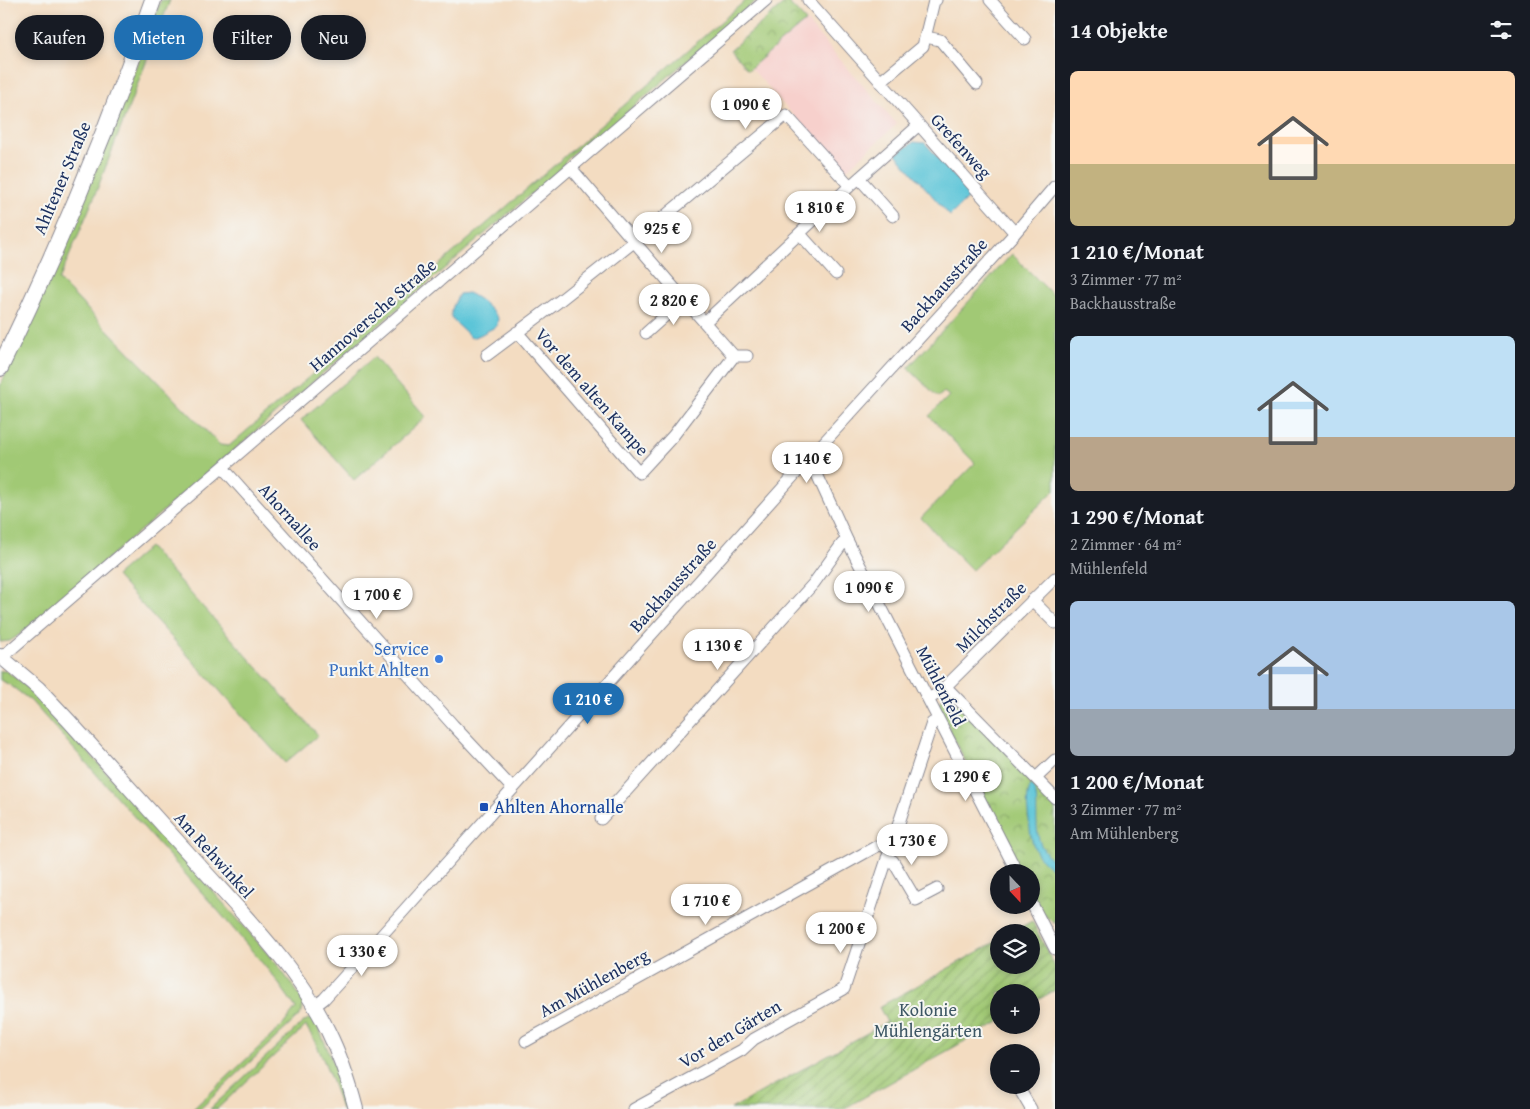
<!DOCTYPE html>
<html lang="de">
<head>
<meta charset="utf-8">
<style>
	:root { --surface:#171b24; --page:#242831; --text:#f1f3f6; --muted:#9ea1a6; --accent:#1f6fb2 }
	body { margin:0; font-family:"Gentium Book Plus",serif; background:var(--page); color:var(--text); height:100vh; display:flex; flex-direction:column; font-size:19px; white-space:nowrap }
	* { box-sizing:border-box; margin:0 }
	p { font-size:16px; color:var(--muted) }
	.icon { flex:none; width:28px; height:28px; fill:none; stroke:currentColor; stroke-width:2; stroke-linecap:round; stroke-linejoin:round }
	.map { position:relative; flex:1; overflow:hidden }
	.side { display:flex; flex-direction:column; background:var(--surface); width:475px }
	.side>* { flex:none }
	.hud { position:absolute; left:15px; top:15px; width:475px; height:45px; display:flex; gap:10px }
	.needle { width:32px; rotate:158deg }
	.fabs { position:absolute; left:990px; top:864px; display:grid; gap:10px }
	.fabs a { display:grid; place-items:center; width:50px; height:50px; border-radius:50%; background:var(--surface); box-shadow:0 2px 8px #0003; font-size:25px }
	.price { position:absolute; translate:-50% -42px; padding:0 11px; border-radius:18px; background:#fff; color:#222; font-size:16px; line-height:32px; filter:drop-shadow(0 1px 2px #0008) }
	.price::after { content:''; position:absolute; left:50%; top:30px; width:15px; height:11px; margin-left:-8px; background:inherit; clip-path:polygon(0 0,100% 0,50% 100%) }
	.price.on { background:var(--accent); color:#fff }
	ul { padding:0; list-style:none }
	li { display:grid; align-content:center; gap:10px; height:265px; padding:0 15px }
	li span { display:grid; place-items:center; height:155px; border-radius:8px; color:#555 }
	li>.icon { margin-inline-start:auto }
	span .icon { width:90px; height:90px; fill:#fffc; stroke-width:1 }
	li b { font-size:21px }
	h2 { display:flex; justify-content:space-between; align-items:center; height:60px; padding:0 15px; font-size:21px }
	.tag { padding:0 18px; border-radius:22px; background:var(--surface); box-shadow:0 2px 8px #0003; font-size:18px; line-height:45px }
	.tag.on { background:var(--accent); color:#fff }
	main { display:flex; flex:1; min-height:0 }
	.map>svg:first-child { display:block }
</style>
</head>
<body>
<main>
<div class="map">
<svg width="1055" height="1109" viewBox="0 0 1055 1109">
	<defs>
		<pattern id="park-crowns" width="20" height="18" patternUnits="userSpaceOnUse" patternTransform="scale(1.25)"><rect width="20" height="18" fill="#a1c974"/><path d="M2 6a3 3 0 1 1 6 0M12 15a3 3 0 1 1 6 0" fill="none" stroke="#82a462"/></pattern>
		<pattern id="garden-furrows" width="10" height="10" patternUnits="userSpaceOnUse" patternTransform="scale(1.25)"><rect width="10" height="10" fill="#a1c974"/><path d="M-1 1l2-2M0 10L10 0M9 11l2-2" fill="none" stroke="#82a462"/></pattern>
	</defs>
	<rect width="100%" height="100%" fill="#f6f6f2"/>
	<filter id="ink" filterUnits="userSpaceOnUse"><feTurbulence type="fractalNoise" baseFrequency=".02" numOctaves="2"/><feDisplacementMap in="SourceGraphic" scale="10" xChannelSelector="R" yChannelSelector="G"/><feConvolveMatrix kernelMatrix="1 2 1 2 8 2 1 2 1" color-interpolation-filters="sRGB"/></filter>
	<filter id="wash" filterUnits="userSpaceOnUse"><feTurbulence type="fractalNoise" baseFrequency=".0096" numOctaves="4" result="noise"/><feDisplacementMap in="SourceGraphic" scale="20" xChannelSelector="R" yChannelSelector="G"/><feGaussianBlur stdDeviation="1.12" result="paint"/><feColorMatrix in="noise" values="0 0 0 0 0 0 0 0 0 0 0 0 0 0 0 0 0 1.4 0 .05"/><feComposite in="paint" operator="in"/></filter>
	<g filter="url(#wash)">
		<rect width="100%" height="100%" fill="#f3dcc1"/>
		<!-- built -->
		<path fill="#f7d0cc" d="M806,21L897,124L844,172L751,68Z"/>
		<!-- grass -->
		<path fill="#a1c974" stroke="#5e7c69" d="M161,0H170L93,200L59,280L220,445L229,446L746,0H757L589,145C576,147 567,159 560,169L19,635L10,641L0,642V386L41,297L106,146Z
			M1012,254L1055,297V490L972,570L921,518L975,463L929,416L949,396L944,392L938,397L908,368Z
			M374,357L426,417L354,480L301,420Z
			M149,547L318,735L285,763L116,576Z
			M0,671H6L25,685L70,732L242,924L279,967L303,1000L302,1012L297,1018L200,1109H193L283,1025L296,1008L274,977L220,913L31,701L10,685L0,680Z
			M308,1019H313L315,1021C329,1050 340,1079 350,1109H341C332,1080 322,1052 306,1026L217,1109H210L301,1024Z"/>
		<!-- park -->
		<path fill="url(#park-crowns)" stroke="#5e7c69" d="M787,1L806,21L748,70L730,50Z
			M944,696H951L1055,802V924C1033,907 1031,900 1031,872H1020L939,708V702Z"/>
		<!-- garden -->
		<path fill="url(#garden-furrows)" stroke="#5e7c69" d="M1032,921L1055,967V990L1031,1004V992H999V1022L843,1109H731L887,1022L879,1007L999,940V965H1031V932H1012Z"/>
		<!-- water -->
		<path fill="#5cc5d8" stroke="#3c7a9b" d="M914,142L925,143L971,195L950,216L896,154Z
			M468,293C481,299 489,307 498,318L497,326L480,335L471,338C454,317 443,324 459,294Z
			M1031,785C1043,795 1030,832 1044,850C1048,855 1049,859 1055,861V870C1034,859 1031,841 1029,820C1027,807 1026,797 1031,785Z"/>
	</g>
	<g filter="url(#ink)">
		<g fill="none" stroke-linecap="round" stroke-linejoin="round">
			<!-- minor casing -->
			<g stroke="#878690" stroke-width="13">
				<path id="minor" d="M808,0L1015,233
					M990,0L1025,39
					M926,37L940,40L977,84
					M880,82L923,46L934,1L936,0
					M571,168L668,281L734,356H747
					M859,178L893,216
					M800,234L836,274
					M705,322L850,186L919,125
					M517,332L639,473L673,436L734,356
					M646,333L684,299
					M487,355L558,302L635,241L786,115L850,186
					M806,462L815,470L847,540L928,699L1017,872
					M223,468L453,725L513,789
					M1032,600L1055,623
					M2,657L766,0
					M946,687L1055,798
					M928,699L939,693L1055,578
					M1036,778L1055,760
					M601,819L814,583L842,544L847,540
					M887,858L893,861L916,900L937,889
					M1031,902L1055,949
					M315,1006L324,999L381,936L806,462L1015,233L1055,186
					M526,1041L879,845L890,848
					M1017,1085L1031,1109
					M634,1109L742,1050L754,1039L844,989L928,735L932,723L938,720"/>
			</g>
			<!-- tertiary casing -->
			<g stroke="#878690" stroke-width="16">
				<path id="tertiary" d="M0,656L38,688L69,721C112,769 155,817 198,864C243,914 299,970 328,1031C340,1055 349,1082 356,1109"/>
			</g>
			<!-- secondary casing -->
			<g stroke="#878690" stroke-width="18">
				<path id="secondary" d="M0,368C58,249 109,126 153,0"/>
			</g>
			<!-- minor -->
			<use href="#minor" stroke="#fff" stroke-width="11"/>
			<!-- tertiary -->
			<use href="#tertiary" stroke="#fff" stroke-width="14"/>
			<!-- secondary -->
			<use href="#secondary" stroke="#fff" stroke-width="16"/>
		</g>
	</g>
	<!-- markers -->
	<circle fill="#3f7fe0" stroke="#f6f6f2" stroke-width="2" cx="439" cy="659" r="5"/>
	<rect fill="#1a4fb4" stroke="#f6f6f2" stroke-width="2" x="479" y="802" width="10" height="10" rx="2.5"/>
	<g text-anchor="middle" stroke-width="4" stroke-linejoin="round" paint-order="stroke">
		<!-- street labels -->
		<g font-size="18" fill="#1b2f5e" stroke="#f6f6f2">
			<text transform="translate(961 146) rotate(48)" y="6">Grefenweg</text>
			<text transform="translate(62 178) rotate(-67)" y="6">Ahltener Straße</text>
			<text transform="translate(944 285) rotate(-48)" y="6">Backhausstraße</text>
			<text transform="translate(373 315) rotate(-41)" y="6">Hannoversche Straße</text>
			<text transform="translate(592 392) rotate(49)" y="6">Vor dem alten Kampe</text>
			<text transform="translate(290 517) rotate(48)" y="6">Ahornallee</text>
			<text transform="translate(673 585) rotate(-48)" y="6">Backhausstraße</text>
			<text transform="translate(991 617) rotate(-45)" y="6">Milchstraße</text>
			<text transform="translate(941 686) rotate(63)" y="6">Mühlenfeld</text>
			<text transform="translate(214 855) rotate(48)" y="6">Am Rehwinkel</text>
			<text transform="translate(594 983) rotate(-29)" y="6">Am Mühlenberg</text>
			<text transform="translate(730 1034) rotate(-31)" y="6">Vor den Gärten</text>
		</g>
		<!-- shop labels -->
		<g font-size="18" fill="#366cbe" stroke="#f6f6f2" text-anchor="end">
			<text x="429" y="655">Service<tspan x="429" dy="21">Punkt Ahlten</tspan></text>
		</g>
		<!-- transit labels -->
		<g font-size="18" fill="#164399" stroke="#f6f6f2" text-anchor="start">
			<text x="494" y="813">Ahlten Ahornalle</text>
		</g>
		<!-- park labels -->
		<g font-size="18" fill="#3c5664" stroke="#f6f6f2">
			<text x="928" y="1016">Kolonie<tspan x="928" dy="21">Mühlengärten</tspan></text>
		</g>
	</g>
</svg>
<div class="fabs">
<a><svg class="needle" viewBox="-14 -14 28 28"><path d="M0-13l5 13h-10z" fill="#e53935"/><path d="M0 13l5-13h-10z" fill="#9ea1a6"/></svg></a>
<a><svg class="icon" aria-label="layers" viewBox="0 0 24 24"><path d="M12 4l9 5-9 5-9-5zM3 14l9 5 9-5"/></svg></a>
<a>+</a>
<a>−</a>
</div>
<b class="price" style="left:746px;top:130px">1 090 €</b>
<b class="price" style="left:820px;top:233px">1 810 €</b>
<b class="price" style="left:662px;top:254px">925 €</b>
<b class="price" style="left:674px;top:326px">2 820 €</b>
<b class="price" style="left:807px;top:484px">1 140 €</b>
<b class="price" style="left:869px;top:613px">1 090 €</b>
<b class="price" style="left:377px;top:620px">1 700 €</b>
<b class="price" style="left:718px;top:671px">1 130 €</b>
<b class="price on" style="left:588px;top:725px">1 210 €</b>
<b class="price" style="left:966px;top:802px">1 290 €</b>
<b class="price" style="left:912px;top:866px">1 730 €</b>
<b class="price" style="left:706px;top:926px">1 710 €</b>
<b class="price" style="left:841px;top:954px">1 200 €</b>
<b class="price" style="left:362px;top:977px">1 330 €</b>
<div class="hud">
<a class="tag">Kaufen</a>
<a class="tag on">Mieten</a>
<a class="tag">Filter</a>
<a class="tag">Neu</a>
</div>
</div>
<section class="side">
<h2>14 Objekte<svg class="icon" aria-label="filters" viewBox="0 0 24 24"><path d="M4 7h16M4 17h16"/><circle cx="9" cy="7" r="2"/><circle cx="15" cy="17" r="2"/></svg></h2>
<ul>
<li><span style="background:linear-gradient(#ffd9b3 60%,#c2b280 0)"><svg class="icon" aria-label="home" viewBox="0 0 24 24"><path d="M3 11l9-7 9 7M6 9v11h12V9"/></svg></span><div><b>1 210 €/Monat</b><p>3 Zimmer · 77 m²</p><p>Backhausstraße</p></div></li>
<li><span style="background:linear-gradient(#bfe0f5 65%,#b9a48a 0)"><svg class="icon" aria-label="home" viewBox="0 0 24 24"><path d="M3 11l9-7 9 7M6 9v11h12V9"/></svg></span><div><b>1 290 €/Monat</b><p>2 Zimmer · 64 m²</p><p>Mühlenfeld</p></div></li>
<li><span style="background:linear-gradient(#a9c7e8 70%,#9aa5b1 0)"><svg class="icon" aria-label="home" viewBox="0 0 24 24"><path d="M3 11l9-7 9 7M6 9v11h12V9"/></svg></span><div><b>1 200 €/Monat</b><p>3 Zimmer · 77 m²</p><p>Am Mühlenberg</p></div></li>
</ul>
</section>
</main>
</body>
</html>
